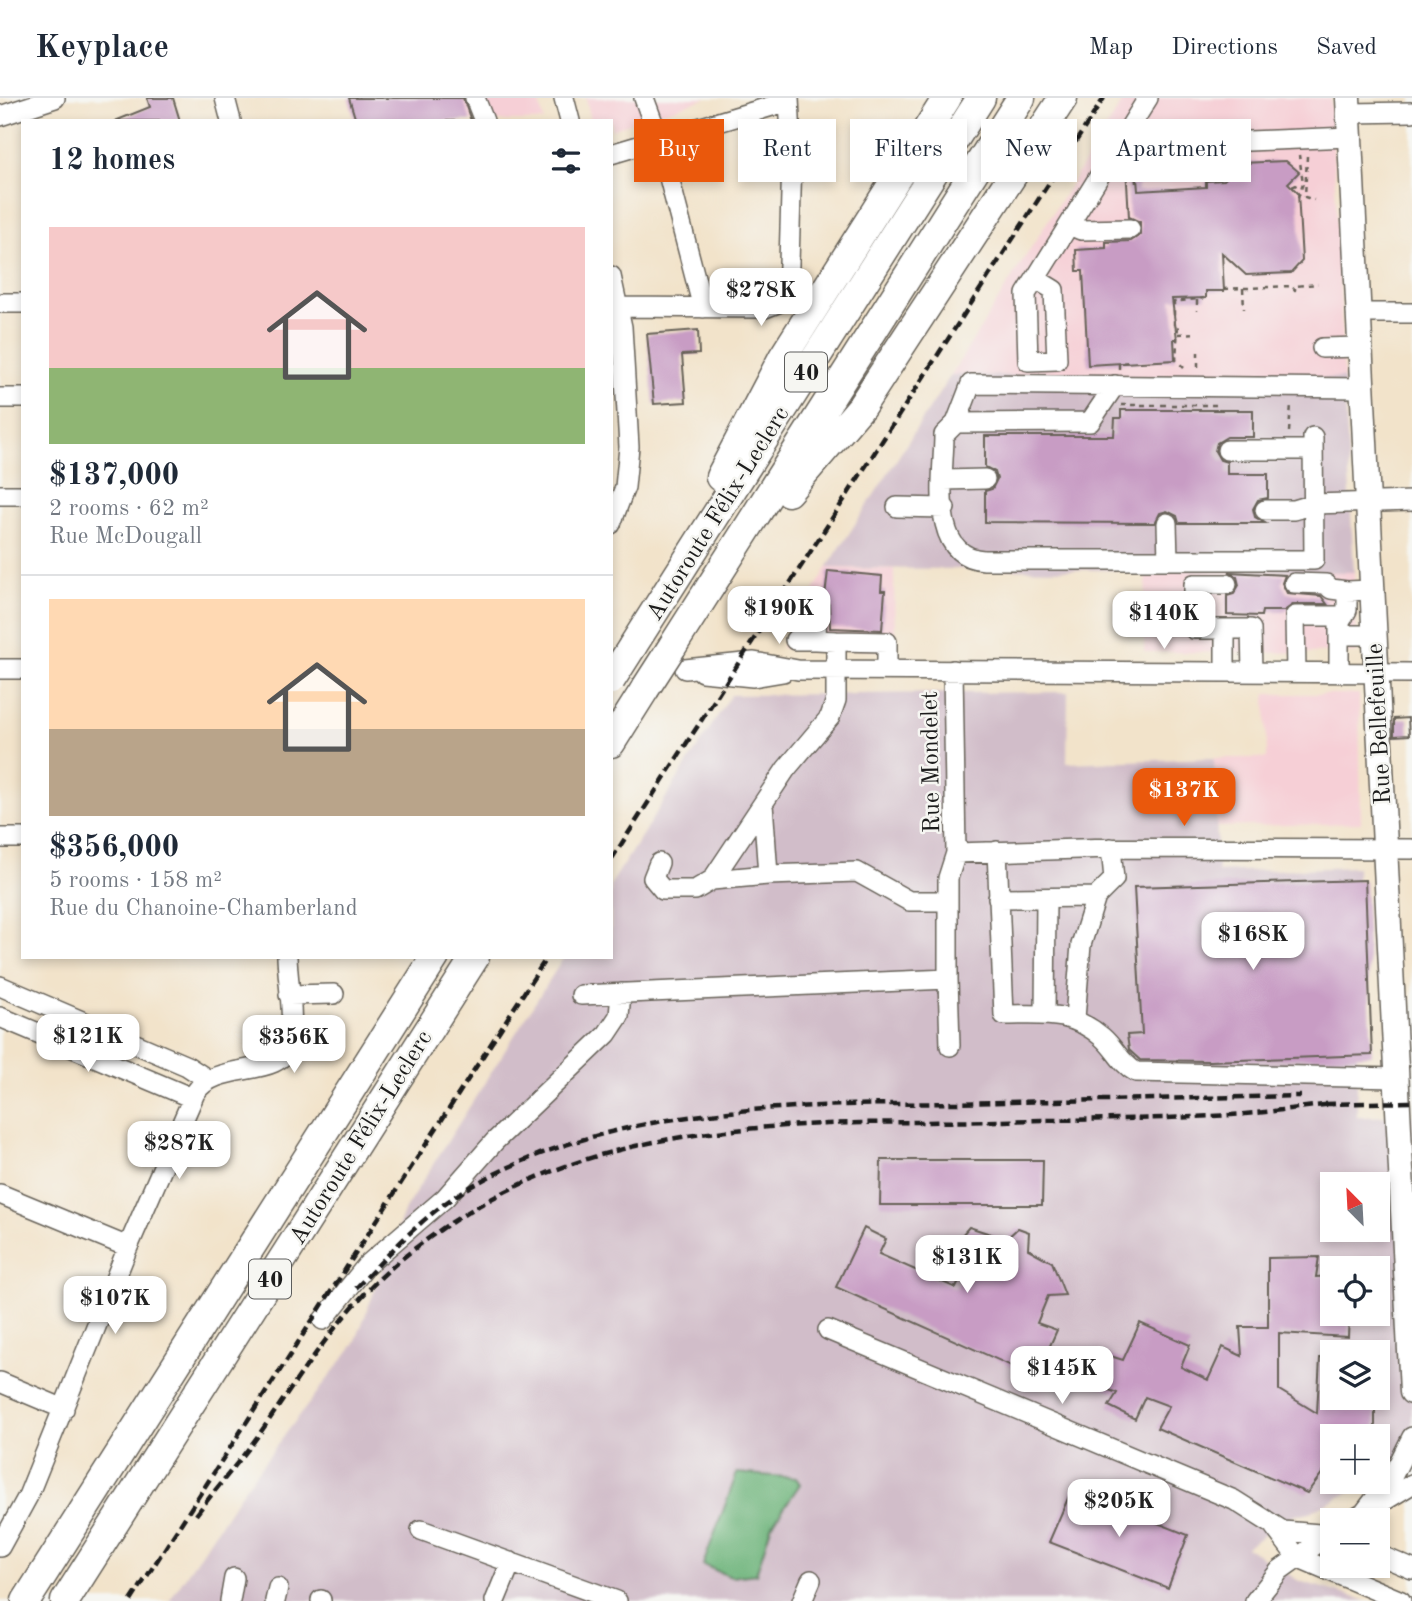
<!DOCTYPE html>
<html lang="en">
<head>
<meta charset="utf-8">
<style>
	:root { --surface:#fff; --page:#f6f6f7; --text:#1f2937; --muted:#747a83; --line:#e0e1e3; --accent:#ea580c }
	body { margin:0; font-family:"Old Standard TT",serif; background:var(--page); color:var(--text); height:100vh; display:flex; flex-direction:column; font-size:26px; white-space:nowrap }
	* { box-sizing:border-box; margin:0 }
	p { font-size:23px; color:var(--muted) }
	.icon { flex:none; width:38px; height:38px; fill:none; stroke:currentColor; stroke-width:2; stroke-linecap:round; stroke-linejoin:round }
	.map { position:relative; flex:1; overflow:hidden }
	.drawer { position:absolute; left:21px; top:21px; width:592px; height:840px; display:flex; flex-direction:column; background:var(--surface); border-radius:0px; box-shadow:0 4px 10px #0003 }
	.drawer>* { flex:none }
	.top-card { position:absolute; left:634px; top:21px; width:665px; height:63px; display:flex; gap:14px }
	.needle { width:46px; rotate:336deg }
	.controls { position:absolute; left:1320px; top:1074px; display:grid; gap:14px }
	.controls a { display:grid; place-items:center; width:70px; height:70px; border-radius:0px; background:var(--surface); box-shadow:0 4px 10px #0003; font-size:35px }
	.price { position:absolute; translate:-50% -60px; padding:0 16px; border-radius:14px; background:#fff; color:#222; font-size:23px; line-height:46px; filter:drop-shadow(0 2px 4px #0008) }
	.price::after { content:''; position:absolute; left:50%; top:42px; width:21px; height:16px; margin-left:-10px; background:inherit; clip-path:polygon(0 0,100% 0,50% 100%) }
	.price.selected { background:var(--accent); color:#fff }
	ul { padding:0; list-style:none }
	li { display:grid; align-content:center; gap:14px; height:371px; padding:0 28px }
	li+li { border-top:2px solid var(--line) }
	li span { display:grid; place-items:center; height:217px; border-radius:0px; color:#555 }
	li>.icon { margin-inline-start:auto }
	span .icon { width:126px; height:126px; fill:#fffc; stroke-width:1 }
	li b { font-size:30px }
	h2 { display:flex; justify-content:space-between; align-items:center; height:84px; padding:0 28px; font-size:30px }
	.tag { padding:0 24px; border-radius:0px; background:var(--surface); box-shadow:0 4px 10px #0003; font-size:24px; line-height:63px }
	.tag.selected { background:var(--accent); color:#fff }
	header { display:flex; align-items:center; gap:42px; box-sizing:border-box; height:98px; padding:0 35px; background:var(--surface); border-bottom:2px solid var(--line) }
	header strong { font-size:33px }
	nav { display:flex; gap:38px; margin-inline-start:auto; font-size:24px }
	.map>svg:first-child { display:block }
</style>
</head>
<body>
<header>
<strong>Keyplace</strong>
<nav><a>Map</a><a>Directions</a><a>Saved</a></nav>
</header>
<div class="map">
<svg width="1412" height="1503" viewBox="0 0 1412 1503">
	<rect width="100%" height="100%" fill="#f6f6f2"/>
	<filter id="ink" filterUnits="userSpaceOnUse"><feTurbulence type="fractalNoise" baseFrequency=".0143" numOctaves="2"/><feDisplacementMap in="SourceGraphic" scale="14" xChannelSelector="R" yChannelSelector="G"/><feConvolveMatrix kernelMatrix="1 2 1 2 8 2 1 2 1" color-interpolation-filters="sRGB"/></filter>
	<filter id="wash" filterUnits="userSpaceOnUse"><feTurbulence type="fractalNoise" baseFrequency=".00686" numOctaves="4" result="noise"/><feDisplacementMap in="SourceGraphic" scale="28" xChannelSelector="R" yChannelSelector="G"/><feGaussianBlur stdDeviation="1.57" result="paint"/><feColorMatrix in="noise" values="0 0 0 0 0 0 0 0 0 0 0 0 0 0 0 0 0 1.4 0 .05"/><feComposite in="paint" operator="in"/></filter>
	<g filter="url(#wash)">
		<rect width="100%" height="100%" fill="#f2e3ca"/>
		<!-- built -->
		<path fill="#f6cfd6" d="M348,0H538L544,23H355Z
			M586,0H707L611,31V23H591Z
			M1125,0H1331L1344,280L951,277Z
			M827,470L894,471L895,552L781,550Z
			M1146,473L1354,474L1357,555L1144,554Z
			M1266,596H1359L1361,725L1216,729L1214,660H1267Z"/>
		<!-- industrial -->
		<path fill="#d1bdc9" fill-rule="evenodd" d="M951,277L1344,280L1354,474L827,470Z
			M1068,594L1067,665L1214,660L1218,774L1357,769V1019L1412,1018V1374L1377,1365V1339H1332V1384H1363L1360,1389L1308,1415L1295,1416L1246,1449L1299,1483L1367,1503H169L245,1389L355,1245L405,1111L564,859H611V786L731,597ZM1332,1087H1377V1132H1332ZM1332,1171H1377V1216H1332ZM1332,1255H1377V1300H1332Z"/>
		<!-- forest -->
		<path fill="#6ab278" stroke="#43674a" stroke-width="2" d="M737,1375L796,1380L800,1386L771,1429L756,1476L731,1479L703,1467Z"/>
		<g id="blocks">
			<!-- building -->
			<path fill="#c89cc4" d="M147,0H173L180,23H115L150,9Z
				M349,0H463L471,23H356Z
				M1286,63L1299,74L1288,85L1298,95L1302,163L1291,175L1246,177L1222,155L1224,193H1206V200L1172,201L1177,241H1174L1175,262L1088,267L1083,173H1077L1076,152L1106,150V144L1131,143L1140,137V124L1129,119L1126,68L1136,67L1138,93L1206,89V83L1224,82L1242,65Z
				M698,232L699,256L682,257L686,304L654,306L647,236Z
				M1121,312H1253V339H1227L1217,345L1215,353L1220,362L1227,364V376H1268V400L1258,402L1253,411L1255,419L1265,425H1179L1177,418L1167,413L1160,415L1155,425L985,424V393L992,391L997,381L995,374L985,369V338H1114L1115,320H1121Z
				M828,473L882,478L881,493H885L882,532L830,530L829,507L825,498Z
				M1229,474L1285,477L1282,485L1287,495L1321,498L1327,506H1294L1284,513H1262L1261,518L1227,517V498L1234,496L1239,487L1237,479Z
				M1408,620L1409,637L1394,638V621Z
				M1365,782L1372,957L1210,963L1140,962L1129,952L1127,937L1142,936L1134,789Z
				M881,1062H1043L1042,1107H880Z
				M969,1129L1006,1141L1018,1130L1029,1134L1028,1151L1052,1164L1065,1197L1048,1198L1037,1225L1057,1232L1036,1279L836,1189L864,1130L886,1141L879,1156L956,1190L971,1159L955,1145Z
				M1319,1159L1316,1179L1332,1178V1216H1349L1348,1239L1279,1235V1292L1317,1315L1320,1260H1332V1300H1375V1339H1332V1362L1307,1395L1157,1330L1169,1308L1145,1299L1135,1321L1109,1308L1117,1295L1088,1284L1101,1255L1123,1262L1140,1225L1190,1247L1181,1269L1208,1282L1223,1249L1242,1258L1240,1229H1268V1160Z
				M1072,1391L1188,1437L1168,1490L1049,1444Z"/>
		</g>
	</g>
	<g filter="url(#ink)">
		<use href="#blocks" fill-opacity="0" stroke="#676259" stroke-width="2"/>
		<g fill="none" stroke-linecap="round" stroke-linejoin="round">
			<!-- minor casing -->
			<g stroke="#676259" stroke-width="22">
				<path id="minor" d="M225,0L231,23
					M475,0L484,23
					M564,0L570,23
					M644,0L659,41L703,210
					M1349,15L1412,14
					M0,18L55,0
					M1125,38L1148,47L1350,39
					M611,56L789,3
					M1069,127L1081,132L1130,131
					M611,178L622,229L629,349L625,389L611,426
					M1036,181L1054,192L1057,262L1028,263L1026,196L1148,0
					M0,205H23
					M611,209L765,210L788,201L792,60L789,0
					M1359,215H1412
					M1322,250L1360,249
					M1115,287L1090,324L956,325L971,286L1362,290
					M0,300H23
					M956,325L944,337C944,377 928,459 984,462H1314L1313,339
					M1227,352H1313
					M944,382L985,381
					M0,397H23
					M897,409L945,410
					M1265,412H1294L1314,406L1412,403
					M1167,425L1168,462
					M1294,485L1326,486L1331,491L1347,493
					M817,507L816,542L836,543
					M1225,531H1194V486H1227
					M1339,537H1373
					M795,542H816
					M0,571H23
					M685,571L754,564L798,572L1412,575
					M702,574L753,579L783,574
					M1225,574V531H1251L1252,574
					M1296,574L1295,518H1344
					M1339,574V526L1347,512V493L1371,492
					M0,740H23
					M997,753L1004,917C1043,917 1071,912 1102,939C1116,951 1120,965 1136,974L1395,980
					M956,755L1111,750L1412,751
					M659,765L653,780L663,792H695L712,782L786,671L830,619L836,602V543L887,544V572
					M768,777L857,774L909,803H948
					M712,782L768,777L763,706
					M998,800L1096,799L1114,781L1111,750
					M948,881L950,948
					M0,888L187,968L207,981
					M289,897L334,896
					M581,897L948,881V780L956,755L953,572
					M1045,917L1046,800
					M0,919L192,1000
					M1075,920L1081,847L1096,799
					M0,1096L128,1149
					M323,1222L367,1167L445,1100L495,1043L607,936L619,918L621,895
					M828,1232L1234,1402L1283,1433L1332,1437
					M0,1284L64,1311
					M1364,1415L1393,1377L1412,1339
					M1351,1423L1412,1386
					M1273,1427L1297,1459L1401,1503
					M421,1432L617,1503
					M0,1449L28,1398L128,1149L195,995C217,961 282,982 289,946C295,919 288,886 287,859
					M1377,1456L1412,1471
					M230,1503L234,1480
					M275,1503L278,1490
					M321,1503V1502
					M495,1503L511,1464
					M802,1503L811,1482
					M1255,1503L1280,1472L1332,1435"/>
			</g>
			<!-- major casing -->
			<g stroke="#676259" stroke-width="27">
				<path id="major" d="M1348,0L1412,1294"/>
			</g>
			<!-- highway casing -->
			<g stroke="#676259" stroke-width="31">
				<path id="highway" d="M720,379L783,259L947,0
					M788,394L861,309L1063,0
					M632,549L981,0
					M672,549L1021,0
					M611,645L645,591
					M26,1503L435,859
					M65,1503L475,859"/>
			</g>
			<!-- path -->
			<path stroke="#676259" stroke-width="2.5" stroke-dasharray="5 5" stroke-linecap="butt" d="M1307,58L1305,99L1314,102
				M1134,61L1136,85
				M1209,62L1210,83
				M1223,62V83
				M1292,89L1301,85
				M1298,100L1303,85L1299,57
				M1243,190L1244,211
				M1224,191L1292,188L1295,192V188L1318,186
				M1197,202V213
				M1178,236L1197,235
				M1198,254V272
				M1184,270L1176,262L1178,227H1174V204L1204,200
				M1119,271V265L1130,264
				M1121,307H1219
				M1289,334L1291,306"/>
			<!-- minor -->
			<use href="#minor" stroke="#fff" stroke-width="19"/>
			<!-- major -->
			<use href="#major" stroke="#fff" stroke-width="24"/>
			<!-- highway -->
			<use href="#highway" stroke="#fff" stroke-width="28"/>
			<!-- rail -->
			<path stroke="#1c1c1c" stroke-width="4.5" stroke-dasharray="10 5" stroke-linecap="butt" d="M611,762L1104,0
				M1325,1006L1412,1004
				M356,1190C390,1155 422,1118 465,1092C614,1005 787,1008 953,1005C1069,1003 1185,1000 1301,998
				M196,1417C217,1389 240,1363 260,1335C303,1274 340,1213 398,1164C578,1014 779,1027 998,1023C1075,1021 1154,1022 1231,1017C1266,1015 1300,1009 1335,1006
				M131,1503L547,859"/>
			<!-- highway-bridge casing -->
			<g stroke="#676259" stroke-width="31" stroke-linecap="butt">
				<path id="highway-bridge" d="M611,582L632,549
					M645,591L672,549"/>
			</g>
			<!-- highway-bridge -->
			<use href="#highway-bridge" stroke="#fff" stroke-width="28"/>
		</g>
	</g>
	<g text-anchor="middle" stroke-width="5" stroke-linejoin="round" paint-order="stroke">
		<!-- shield labels -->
		<g fill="#f6f6f2" stroke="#5d5d5c" stroke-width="2">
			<rect x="785" y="254.5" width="42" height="39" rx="5"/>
			<rect x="249" y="1161.5" width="42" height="39" rx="5"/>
		</g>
		<g font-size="23" font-weight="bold" fill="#1c1c1c">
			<text x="806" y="282">40</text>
			<text x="270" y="1189">40</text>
		</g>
		<!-- street labels -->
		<g font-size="24" fill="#1c1c1c" stroke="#f6f6f2">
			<text transform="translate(717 415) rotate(-58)" y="8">Autoroute Félix-Leclerc</text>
			<text transform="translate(1378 626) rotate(-93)" y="8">Rue Bellefeuille</text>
			<text transform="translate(930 664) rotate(-91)" y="8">Rue Mondelet</text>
			<text transform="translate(360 1039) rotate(-58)" y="8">Autoroute Félix-Leclerc</text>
		</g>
	</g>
</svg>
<div class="controls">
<a><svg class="needle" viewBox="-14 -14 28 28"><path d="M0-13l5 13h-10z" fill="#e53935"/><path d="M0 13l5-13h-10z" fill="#747a83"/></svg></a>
<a><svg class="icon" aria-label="locate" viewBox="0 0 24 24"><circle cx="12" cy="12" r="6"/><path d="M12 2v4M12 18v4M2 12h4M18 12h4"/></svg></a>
<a><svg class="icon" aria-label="layers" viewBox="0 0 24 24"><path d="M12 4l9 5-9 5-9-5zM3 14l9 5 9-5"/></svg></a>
<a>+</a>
<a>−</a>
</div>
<b class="price" style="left:761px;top:230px">$278K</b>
<b class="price" style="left:779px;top:548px">$190K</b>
<b class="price" style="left:1164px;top:553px">$140K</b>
<b class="price selected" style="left:1184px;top:730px">$137K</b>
<b class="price" style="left:1253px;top:874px">$168K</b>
<b class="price" style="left:88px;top:976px">$121K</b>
<b class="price" style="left:294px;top:977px">$356K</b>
<b class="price" style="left:179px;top:1083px">$287K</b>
<b class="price" style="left:967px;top:1197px">$131K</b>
<b class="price" style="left:115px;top:1238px">$107K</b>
<b class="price" style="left:1062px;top:1308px">$145K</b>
<b class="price" style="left:1119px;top:1441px">$205K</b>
<div class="top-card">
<a class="tag selected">Buy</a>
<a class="tag">Rent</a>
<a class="tag">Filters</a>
<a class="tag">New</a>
<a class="tag">Apartment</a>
</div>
<section class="drawer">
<h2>12 homes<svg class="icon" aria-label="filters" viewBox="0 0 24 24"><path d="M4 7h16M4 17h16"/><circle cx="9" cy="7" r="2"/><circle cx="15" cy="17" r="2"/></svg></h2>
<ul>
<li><span style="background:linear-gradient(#f6c9c9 65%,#8fb573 0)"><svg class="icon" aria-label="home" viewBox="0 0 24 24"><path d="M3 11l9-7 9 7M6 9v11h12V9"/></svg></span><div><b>$137,000</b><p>2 rooms · 62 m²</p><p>Rue McDougall</p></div></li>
<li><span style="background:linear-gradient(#ffd9b3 60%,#b9a48a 0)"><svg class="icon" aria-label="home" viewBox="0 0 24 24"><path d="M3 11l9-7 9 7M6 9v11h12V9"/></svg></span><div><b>$356,000</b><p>5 rooms · 158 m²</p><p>Rue du Chanoine-Chamberland</p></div></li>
</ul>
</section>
</div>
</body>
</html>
